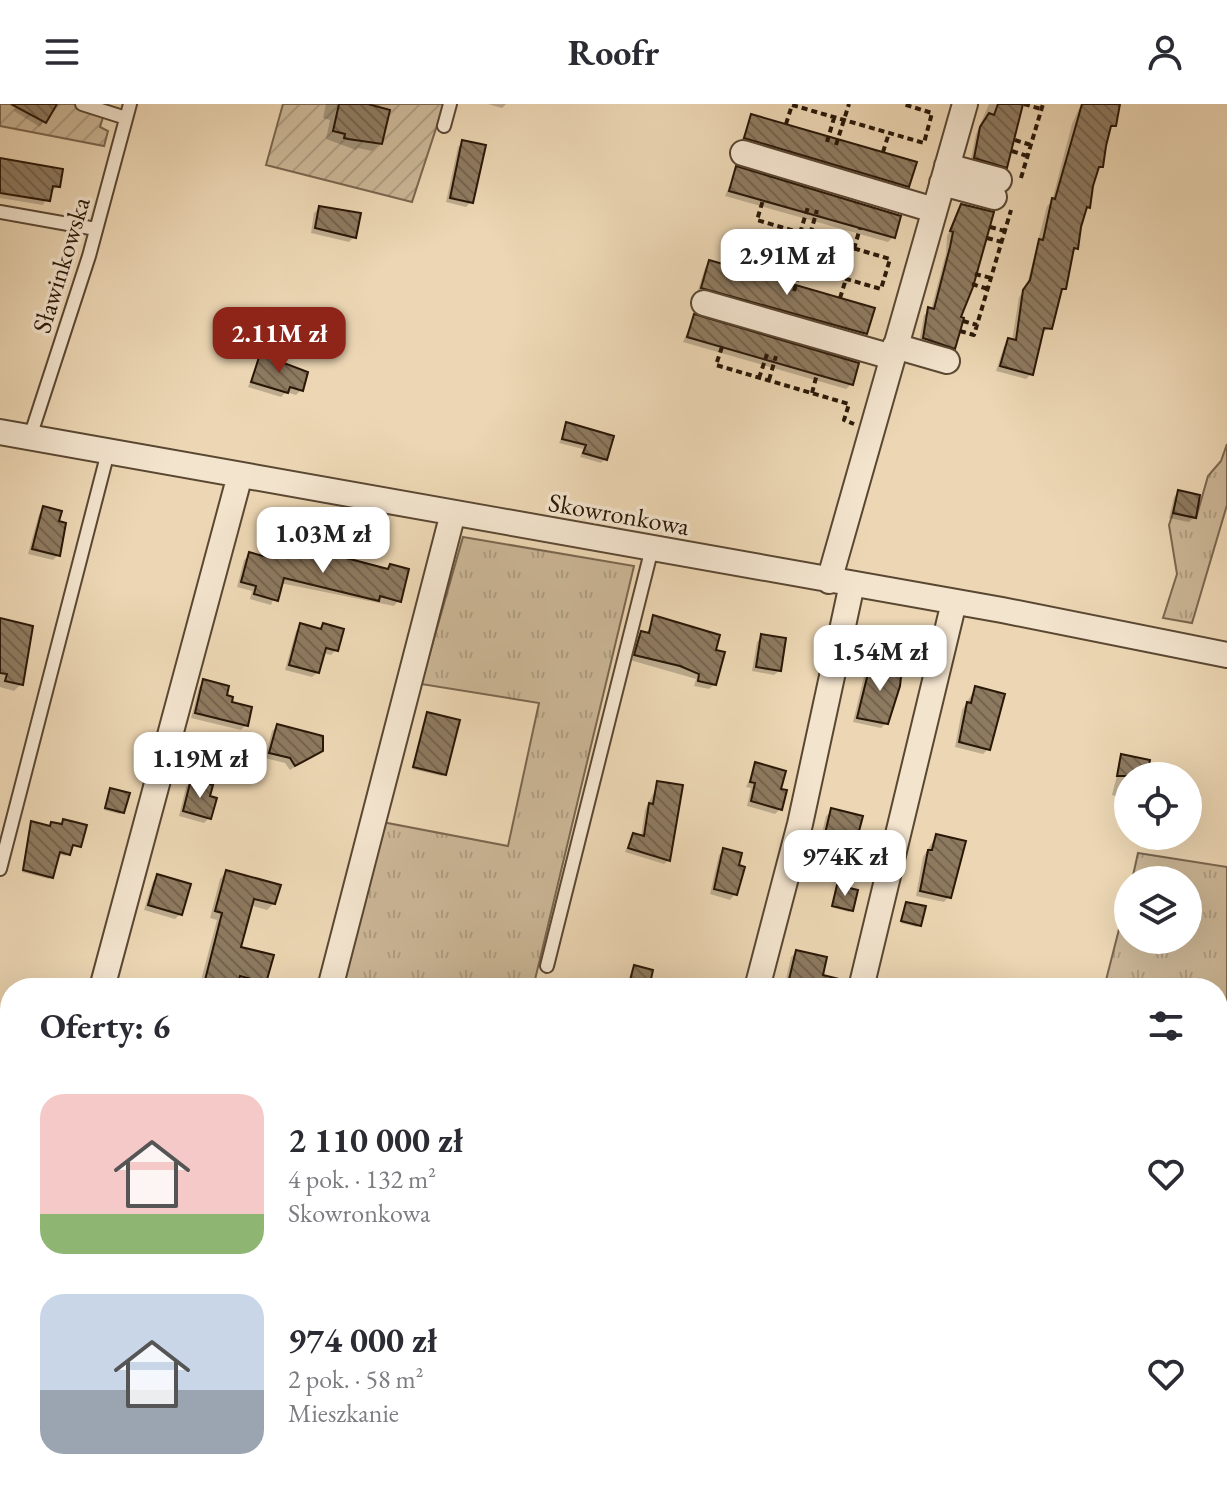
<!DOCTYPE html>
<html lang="pl">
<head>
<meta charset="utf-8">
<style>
	:root { --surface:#fff; --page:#f7f7f7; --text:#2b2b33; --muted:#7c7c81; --accent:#8f2418 }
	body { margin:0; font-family:"EB Garamond",serif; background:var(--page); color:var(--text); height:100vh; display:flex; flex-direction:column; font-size:30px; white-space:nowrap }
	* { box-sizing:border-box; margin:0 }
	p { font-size:26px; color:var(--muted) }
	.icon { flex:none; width:44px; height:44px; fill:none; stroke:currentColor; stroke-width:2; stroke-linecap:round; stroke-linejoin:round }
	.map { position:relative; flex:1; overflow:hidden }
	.drawer { position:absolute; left:0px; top:874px; width:1228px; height:512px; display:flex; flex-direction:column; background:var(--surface); border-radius:32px 32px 0 0; box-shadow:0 8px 32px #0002 }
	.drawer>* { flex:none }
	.buttons { position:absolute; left:1114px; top:658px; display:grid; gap:16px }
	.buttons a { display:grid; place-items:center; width:88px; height:88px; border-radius:50%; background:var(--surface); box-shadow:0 8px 32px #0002; font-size:40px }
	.price { position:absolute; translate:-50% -68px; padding:0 18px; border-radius:16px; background:#fff; color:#222; font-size:26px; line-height:52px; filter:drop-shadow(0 2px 4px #0008) }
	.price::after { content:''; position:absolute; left:50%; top:48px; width:24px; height:18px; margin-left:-12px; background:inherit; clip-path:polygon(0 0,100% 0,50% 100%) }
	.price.active { background:var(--accent); color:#fff }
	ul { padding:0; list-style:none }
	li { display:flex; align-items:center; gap:24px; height:200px; padding:0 40px }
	li span { display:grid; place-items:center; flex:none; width:224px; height:160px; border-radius:24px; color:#555 }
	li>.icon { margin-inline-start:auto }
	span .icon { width:96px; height:96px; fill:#fffc; stroke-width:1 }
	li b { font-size:34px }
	h2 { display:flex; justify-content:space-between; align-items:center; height:96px; padding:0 40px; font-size:34px }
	header { display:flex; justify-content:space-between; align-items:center; height:104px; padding:0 40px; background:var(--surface); font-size:36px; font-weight:700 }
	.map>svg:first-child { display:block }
</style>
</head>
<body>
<header><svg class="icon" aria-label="menu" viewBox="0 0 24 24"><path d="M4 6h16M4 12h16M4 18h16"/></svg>Roofr<svg class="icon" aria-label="person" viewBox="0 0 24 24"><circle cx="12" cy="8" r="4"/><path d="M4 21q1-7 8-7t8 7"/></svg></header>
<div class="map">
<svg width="1227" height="1386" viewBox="0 0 1227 1386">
	<defs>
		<pattern id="grass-tufts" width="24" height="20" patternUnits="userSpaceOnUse" patternTransform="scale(2)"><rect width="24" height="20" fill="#cbb696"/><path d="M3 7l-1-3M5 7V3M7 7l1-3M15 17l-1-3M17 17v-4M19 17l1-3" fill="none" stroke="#ae9c80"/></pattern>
		<pattern id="garden-furrows" width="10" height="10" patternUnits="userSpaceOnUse" patternTransform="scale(2)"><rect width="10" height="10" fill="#cbb696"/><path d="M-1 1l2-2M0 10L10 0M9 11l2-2" fill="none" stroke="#ae9c80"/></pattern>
		<pattern id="building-back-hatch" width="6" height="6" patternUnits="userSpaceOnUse" patternTransform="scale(2)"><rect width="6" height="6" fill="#8e7a60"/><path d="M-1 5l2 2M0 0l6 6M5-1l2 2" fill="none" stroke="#74634d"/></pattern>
	</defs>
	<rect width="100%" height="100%" fill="#ecd6b3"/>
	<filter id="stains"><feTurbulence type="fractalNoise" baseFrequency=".0025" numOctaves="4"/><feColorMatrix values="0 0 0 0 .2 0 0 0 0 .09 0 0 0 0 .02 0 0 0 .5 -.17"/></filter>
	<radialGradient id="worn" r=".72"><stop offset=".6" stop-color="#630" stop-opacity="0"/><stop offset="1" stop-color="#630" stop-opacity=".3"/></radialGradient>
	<!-- grass -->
	<path fill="url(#grass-tufts)" stroke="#7a664e" stroke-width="2" d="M1227,340V401L1192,519L1163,514L1177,470L1169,421L1173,409L1196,414L1208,372L1221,357Z
		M463,433L634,462L533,884H337L382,718L508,742L539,599L421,580Z
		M1138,749L1227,763V1021L1218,1054V884H1104L1128,790V836H1188V776H1132Z
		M204,1376H535L532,1386L202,1382Z
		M919,1376H1141L1170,1386H916Z"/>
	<!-- garden -->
	<path fill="url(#garden-furrows)" stroke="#7a664e" stroke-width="2" d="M0,0H107L100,23L108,27L104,42L0,22Z
		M283,0H444L412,98L266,61Z"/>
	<!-- shadow -->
	<path fill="#0003" d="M18,0H54L40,23L14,7Z
		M326,0H360L380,39L372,47L358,44L356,46L326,35L330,16L323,14Z
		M488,0H506L502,4Z
		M989,0H1023L1005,63L1000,68L970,59L976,30Z
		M1081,0H1118L1051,224L1041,229L1031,270L1026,275L996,267L1004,242L1012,237L1019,193L1026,184L1047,102L1052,97L1072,20Z
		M752,12L908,82L902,87L740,39Z
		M463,38L471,98L466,103L446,98L458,43Z
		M0,56L58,83L50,87L43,101L0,94Z
		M737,64L893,133L888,138L725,92Z
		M962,102L958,214L953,244L948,249L919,239L924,211L931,206L946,149L947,132Z
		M319,104L354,133L349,138L311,129L314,109Z
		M710,159L865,229L860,234L697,189L705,164Z
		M694,212L851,280L846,285L683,238Z
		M260,253L301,286L296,291L286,288L281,293L248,283Z
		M567,321L605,355L601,359L580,353L583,345L559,339Z
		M1179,388L1194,413L1189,418L1169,414L1174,393Z
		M44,404L56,419L58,451L53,456L28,450L39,410Z
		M274,444L386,467L390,463L399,496L394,502L280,479L271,501L250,495L252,487L237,483L244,456L250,451L267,455Z
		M654,514L714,548L715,580L709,585L694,582L696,575L630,556L636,534L641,529L646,530Z
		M0,516L21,580L14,587L0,583Z
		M323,521L336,546L331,551L322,549L318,568L312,573L285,566L296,527L301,522L318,526Z
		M762,532L780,566L774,571L752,567L757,538Z
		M871,559L886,619L881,624L853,618L866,564Z
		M204,577L230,599L246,621L241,626L191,614L199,583Z
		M975,585L988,645L983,650L955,643L962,606Z
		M426,612L444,670L442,672L412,665Z
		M277,622L321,646L290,666L285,659L265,654L272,627Z
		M1122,652L1148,672H1128V726H1124L1127,695L1112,691Z
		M756,661L780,705L775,710L747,702L751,684L746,683Z
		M191,678L209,714L204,719L179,712L186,683Z
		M658,680L669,756L664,760L625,748L633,731L641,733L645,706Z
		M111,686L122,708L120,710L104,706Z
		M832,707L847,767L841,772L814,765L826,712Z
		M64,717L79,742H70L66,752L57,750L49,775L22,768L30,721L61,722Z
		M936,732L949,792L944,798L916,792L923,753Z
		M724,746L735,790L730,796L710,790L719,751Z
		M226,768L274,799L267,806L250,801L239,844L265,878L258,884L236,878L234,884H199L217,816L210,814L220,775Z
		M158,772L180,810L175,815L144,806L153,777Z
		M838,783L851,806L849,808L831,803Z
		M907,800L919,821L917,823L901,819Z
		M797,848L825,855L819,884H784L791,853Z
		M634,863L651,868L647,884L628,882Z
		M902,874L929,880L928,884H895Z
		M0,941L10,943V1003L0,1001Z
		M0,1048L8,1050L0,1089Z"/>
	<!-- building -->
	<path fill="url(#building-back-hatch)" stroke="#291707" stroke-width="2" d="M11,0H57L46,19Z
		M339,0H368L390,6L382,40L348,35L344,34L345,30L333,27Z
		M998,0H1023L1007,64L974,54L980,23L989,9L994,11Z
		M1082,0H1120L1116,22H1111L1106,42L1103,63H1099L1093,82L1090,104L1087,103L1081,123L1078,145L1074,144L1066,185H1062L1052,225L1044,224L1033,271L1000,262L1008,234L1016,236L1023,186L1030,176L1039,135L1043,136L1052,94L1055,95Z
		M751,10L917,58L909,83L744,34Z
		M462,36L486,41L473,99L450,94Z
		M0,54L63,65L60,83L53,82L50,97L0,89Z
		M736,62L901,112L895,134L729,87Z
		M961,100L994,108L973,183L961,213L964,214L955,245L923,234L928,203L934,205L950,143L953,128L950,127Z
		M319,102L361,109L356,134L315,124Z
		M709,156L875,204L867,230L701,184Z
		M694,210L859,259L853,281L687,233Z
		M260,250L308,268L303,287L290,283L288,289L251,278Z
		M566,318L614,332L607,356L583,349L586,341L562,335Z
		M1178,386L1200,391L1196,414L1173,409Z
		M43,402L62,407L59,417L66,419L60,452L32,445Z
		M273,442L308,451L310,446L331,450L388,465L390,460L409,465L401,498L380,492L379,497L284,474L278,497L254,490L256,482L241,478L249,448L270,454Z
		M653,511L720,531L716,546L725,548L716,581L698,577L699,570L680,562L634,551L641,527L649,529Z
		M0,514L33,522L23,581L5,577L7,570L0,569Z
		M300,519L321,525L323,519L344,525L338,547L326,544L319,569L289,561Z
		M761,530L786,534L781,567L756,563Z
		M871,557L902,564L900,582L888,620L857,614Z
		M203,575L229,582L227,591L233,593L232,598L252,603L248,622L195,609Z
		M975,582L1005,590L990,646L959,638L967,598L971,599Z
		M427,608L460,616L446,671L413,663Z
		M277,620L323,632V647L295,662L290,654L269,649Z
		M1121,650L1150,656L1147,672H1117Z
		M755,658L786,667L781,685L787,686L782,706L751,697L755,679L750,678Z
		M191,675L213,681L210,692L217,694L211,715L183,707Z
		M657,677L683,681L670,757L628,744L633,729L644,732L649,699L653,700Z
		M110,684L130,689L124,709L105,704Z
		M831,704L863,712L848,768L818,760Z
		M63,715L87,721L81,743L73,741L70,751L60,748L53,774L23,766L31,717L50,722L51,718L62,720Z
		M936,730L966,737L951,794L920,787L928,746H932Z
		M723,744L742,749L739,761L745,763L737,791L714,785Z
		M226,766L281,781L275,800L254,795L241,843L274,851L266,879L240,872L237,884H203L222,809L215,807Z
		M157,770L191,780L182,811L148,801Z
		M837,781L858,786L853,807L832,802Z
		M906,798L926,802L921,822L901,817Z
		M796,846L827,853L823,871L847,877L846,884H787Z
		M634,861L653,866L649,884L629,880Z"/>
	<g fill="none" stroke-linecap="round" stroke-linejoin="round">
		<!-- lane casing -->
		<g stroke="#5a4732" stroke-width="16">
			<path id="lane" d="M82,0L126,14
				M444,22L450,0
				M0,108L96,125
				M30,333L89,152L130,0
				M0,765L108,348
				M547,862L652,444"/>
		</g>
		<!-- street casing -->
		<g stroke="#5a4732" stroke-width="28">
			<path id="street" d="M743,49L934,106
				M947,62L999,76
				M942,79L994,93
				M704,199L892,253
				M895,242L947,257
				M0,328L1002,506L1227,551
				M829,477L965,0
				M102,884L240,371
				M330,884L453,409
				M757,884L800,720L852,480
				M861,884L954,498"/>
		</g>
		<!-- path -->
		<path stroke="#291707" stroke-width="4" stroke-dasharray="6 4" stroke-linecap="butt" d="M1024,0L1041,5
			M786,20L792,1L924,39L932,9L903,0
			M1015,36L1031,41
			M827,38L834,14
			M836,41L849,0
			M1012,47L1027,52
			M883,48L889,29
			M1021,74L1043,0
			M990,123L1005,127
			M800,129L808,103
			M987,134L1002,138
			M854,145L860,124
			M743,166L749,147L881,185L890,155L757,116L763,96
			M975,170L991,174
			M972,180L988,185
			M786,185L793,160
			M794,187L817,106
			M840,194L846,175
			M963,217L977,221
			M960,227L974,231L1011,106
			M722,243L716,261L849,300L844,316L854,320
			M759,274L767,250
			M769,276L776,252
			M812,289L817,270"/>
		<!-- lane -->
		<use href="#lane" stroke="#f3e4ce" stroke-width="12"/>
		<!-- street -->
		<use href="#street" stroke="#f3e4ce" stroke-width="24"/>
	</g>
	<g text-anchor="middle" stroke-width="7" stroke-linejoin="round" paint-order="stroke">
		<!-- street labels -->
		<g font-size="26" fill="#291707" stroke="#f3e4ce">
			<text transform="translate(61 161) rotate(-73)" y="9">Sławinkowska</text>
			<text transform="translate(619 410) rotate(10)" y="9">Skowronkowa</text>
		</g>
	</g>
	<rect width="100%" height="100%" filter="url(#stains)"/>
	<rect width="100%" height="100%" fill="url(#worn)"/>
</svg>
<div class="buttons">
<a><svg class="icon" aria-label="locate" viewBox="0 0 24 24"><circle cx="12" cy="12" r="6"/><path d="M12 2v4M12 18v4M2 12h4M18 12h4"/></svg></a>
<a><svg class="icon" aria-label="layers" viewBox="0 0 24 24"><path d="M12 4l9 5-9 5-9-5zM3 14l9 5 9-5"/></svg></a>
</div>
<b class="price" style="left:787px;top:193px">2.91M zł</b>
<b class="price active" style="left:279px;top:271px">2.11M zł</b>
<b class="price" style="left:323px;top:471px">1.03M zł</b>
<b class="price" style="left:880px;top:589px">1.54M zł</b>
<b class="price" style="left:200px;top:696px">1.19M zł</b>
<b class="price" style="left:845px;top:794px">974K zł</b>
<section class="drawer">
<h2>Oferty: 6<svg class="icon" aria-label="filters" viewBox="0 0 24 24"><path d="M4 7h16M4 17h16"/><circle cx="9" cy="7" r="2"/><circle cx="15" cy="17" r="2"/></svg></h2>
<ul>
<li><span style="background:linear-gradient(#f6c9c9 75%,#8fb573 0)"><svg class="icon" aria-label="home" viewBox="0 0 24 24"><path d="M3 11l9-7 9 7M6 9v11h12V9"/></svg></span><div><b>2 110 000 zł</b><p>4 pok. · 132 m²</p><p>Skowronkowa</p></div><svg class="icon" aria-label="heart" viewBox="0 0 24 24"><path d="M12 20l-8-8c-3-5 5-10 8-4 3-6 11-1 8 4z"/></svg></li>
<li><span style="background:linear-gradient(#c9d6e8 60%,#9aa5b1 0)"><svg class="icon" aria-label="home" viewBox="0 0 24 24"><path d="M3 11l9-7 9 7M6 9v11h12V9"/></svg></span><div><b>974 000 zł</b><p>2 pok. · 58 m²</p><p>Mieszkanie</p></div><svg class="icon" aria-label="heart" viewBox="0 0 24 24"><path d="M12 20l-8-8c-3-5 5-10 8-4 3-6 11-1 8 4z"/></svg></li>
</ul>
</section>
</div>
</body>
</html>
